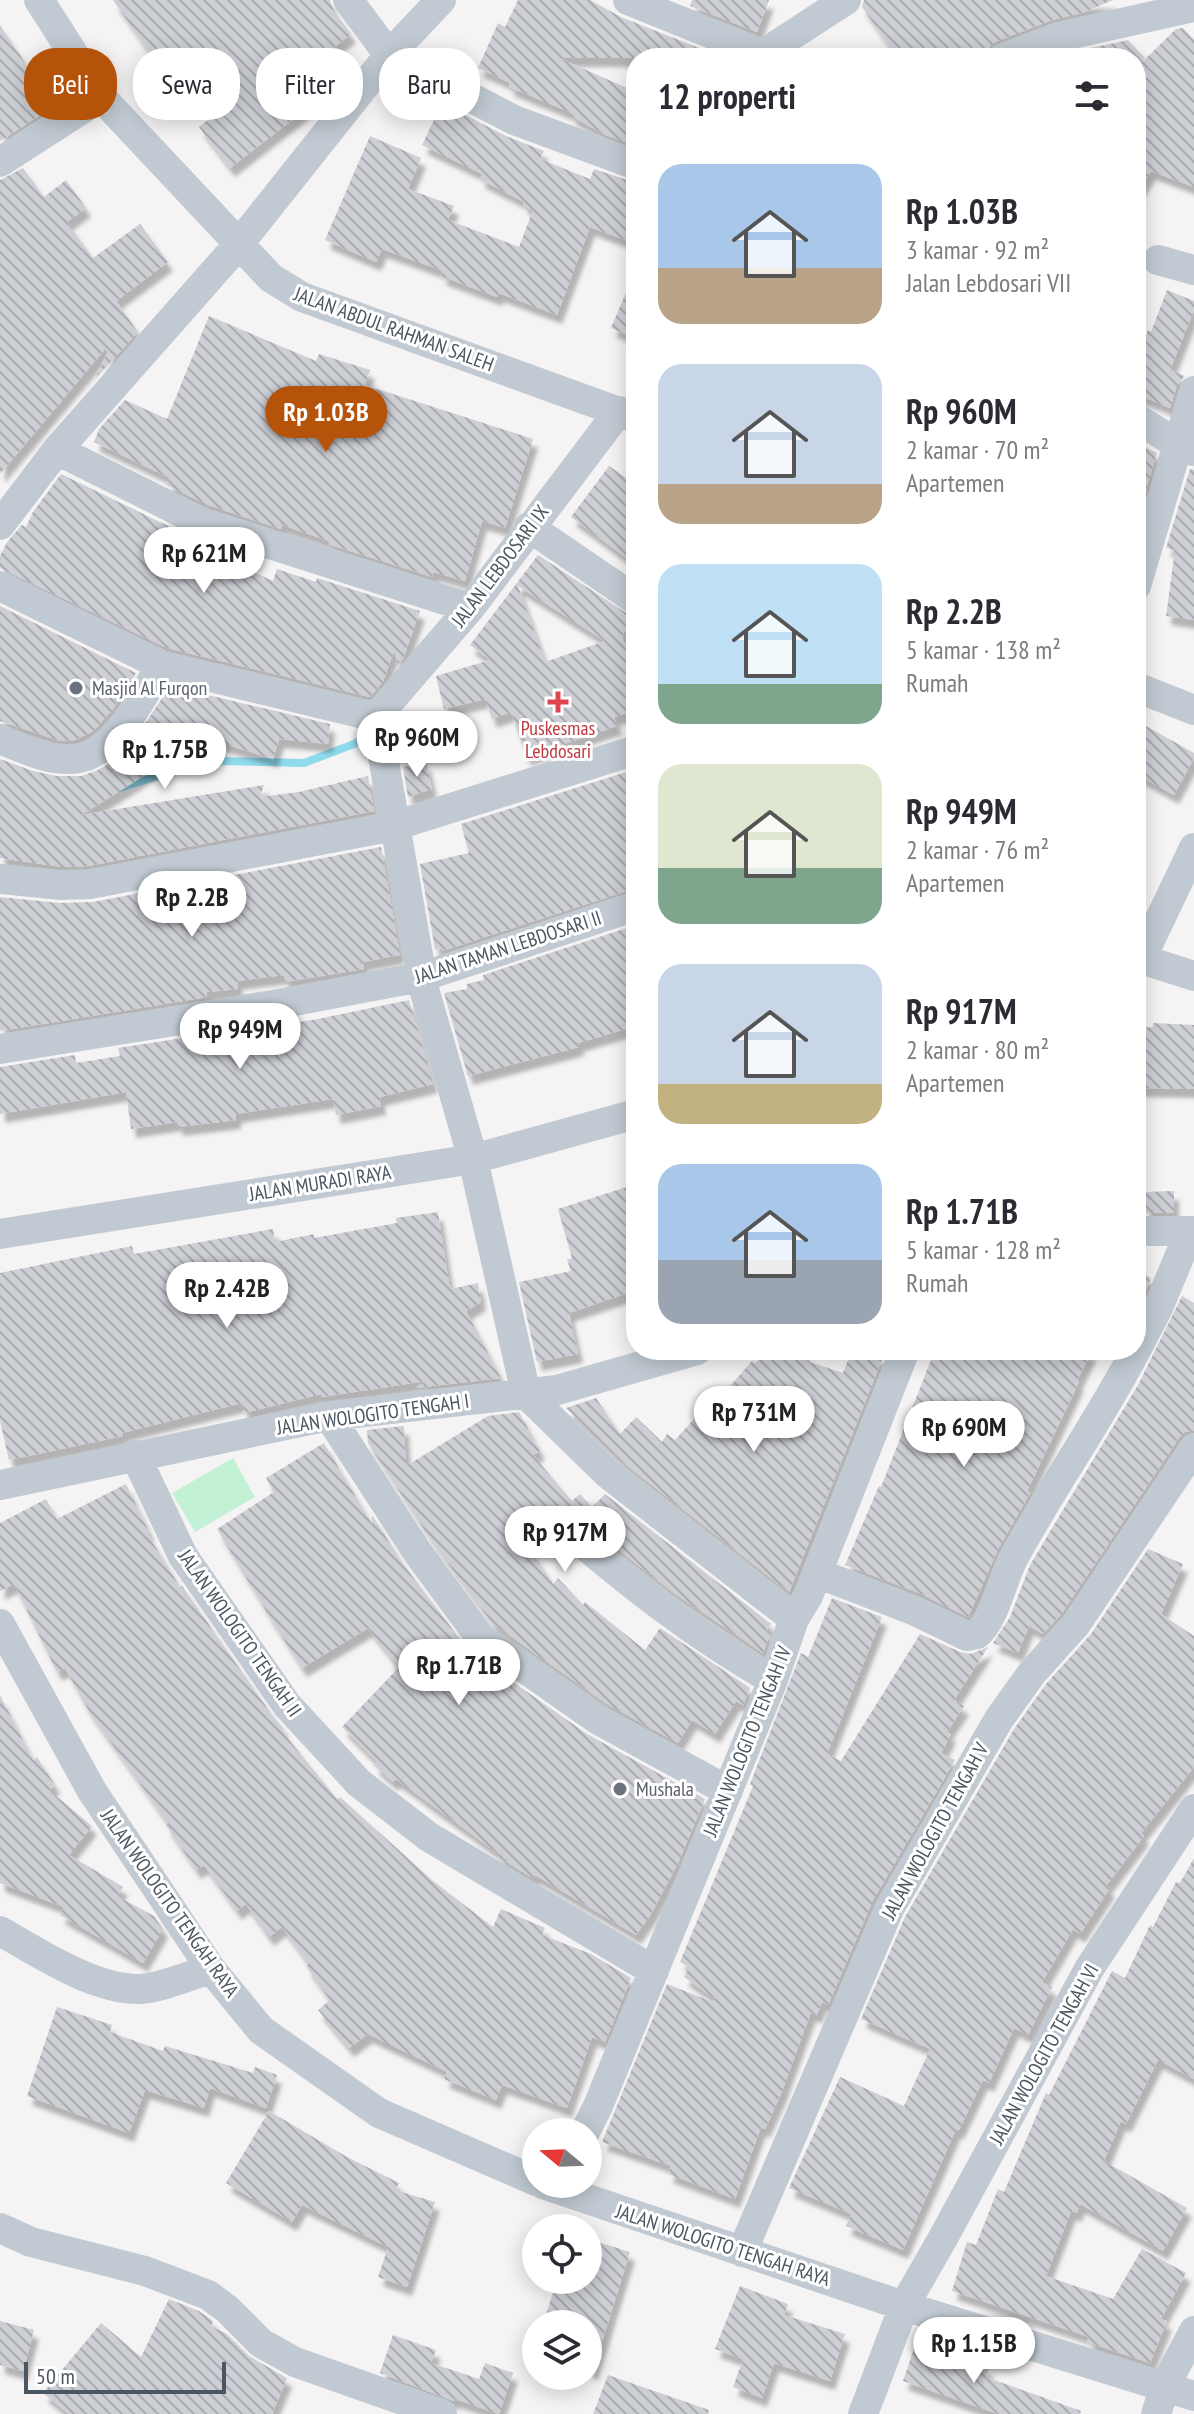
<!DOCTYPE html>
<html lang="id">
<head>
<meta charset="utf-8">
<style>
	:root { --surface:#fff; --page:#f7f7f7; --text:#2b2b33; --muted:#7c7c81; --accent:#b45309 }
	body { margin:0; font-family:"PT Sans Narrow",sans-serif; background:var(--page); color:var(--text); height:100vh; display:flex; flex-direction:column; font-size:30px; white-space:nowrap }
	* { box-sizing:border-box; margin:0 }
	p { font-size:26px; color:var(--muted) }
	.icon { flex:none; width:44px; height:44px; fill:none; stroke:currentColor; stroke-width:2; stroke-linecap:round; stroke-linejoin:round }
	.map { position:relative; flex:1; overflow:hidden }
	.drawer { position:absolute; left:626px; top:48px; width:520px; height:1312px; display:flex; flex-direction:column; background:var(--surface); border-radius:32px; box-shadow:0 4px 20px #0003 }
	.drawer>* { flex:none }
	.guide { position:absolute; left:24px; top:48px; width:482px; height:72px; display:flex; gap:16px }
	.needle { width:52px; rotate:289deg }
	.tools { position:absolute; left:522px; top:2118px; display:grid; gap:16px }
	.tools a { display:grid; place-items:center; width:80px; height:80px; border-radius:50%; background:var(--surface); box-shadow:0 4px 20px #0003; font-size:40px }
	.scale { position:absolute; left:24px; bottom:20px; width:202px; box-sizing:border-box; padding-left:8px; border:4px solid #4a5661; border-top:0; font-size:22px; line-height:28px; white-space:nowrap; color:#4a5661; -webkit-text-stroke:6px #fff; paint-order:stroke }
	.price { position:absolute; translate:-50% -68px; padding:0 18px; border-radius:28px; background:#fff; color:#222; font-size:26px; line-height:52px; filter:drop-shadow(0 2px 4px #0008) }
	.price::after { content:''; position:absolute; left:50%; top:48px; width:24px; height:18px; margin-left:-12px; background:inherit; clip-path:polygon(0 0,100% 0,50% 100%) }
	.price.current { background:var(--accent); color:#fff }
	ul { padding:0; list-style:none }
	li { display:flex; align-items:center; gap:24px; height:200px; padding:0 32px }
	li span { display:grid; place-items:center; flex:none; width:224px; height:160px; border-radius:24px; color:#555 }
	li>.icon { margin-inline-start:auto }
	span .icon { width:96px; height:96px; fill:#fffc; stroke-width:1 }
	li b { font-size:34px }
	h2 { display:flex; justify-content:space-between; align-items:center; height:96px; padding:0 32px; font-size:34px }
	.pill { padding:0 28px; border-radius:32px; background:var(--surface); box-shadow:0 4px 20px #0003; font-size:28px; line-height:72px }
	.pill.current { background:var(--accent); color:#fff }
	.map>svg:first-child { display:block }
</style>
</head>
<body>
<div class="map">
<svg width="1194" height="2414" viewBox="0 0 1194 2414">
	<defs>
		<pattern id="building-back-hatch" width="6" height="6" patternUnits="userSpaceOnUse" patternTransform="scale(2)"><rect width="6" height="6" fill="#cdcfd5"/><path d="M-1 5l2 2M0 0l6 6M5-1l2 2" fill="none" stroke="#a8abb0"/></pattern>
		<filter id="shadow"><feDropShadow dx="5" dy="9" stdDeviation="2" flood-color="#0004"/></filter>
	</defs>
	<rect width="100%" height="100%" fill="#f5f3f3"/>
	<!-- park -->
	<path fill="#c3f1d5" d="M233,1458L255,1497L195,1532L172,1493Z"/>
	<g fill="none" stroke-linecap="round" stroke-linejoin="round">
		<!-- stream -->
		<path stroke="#90daee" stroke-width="8" d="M119,788L193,765L222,761L304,763L354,744L371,733"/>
	</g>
	<!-- building -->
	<path fill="url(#building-back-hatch)" fill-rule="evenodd" filter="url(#shadow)" d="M113,0H330L334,11L351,34L290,81L309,107L230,168L199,127L214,115L171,62L161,69Z
		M518,0H590L621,17L724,58H559L636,92V146L606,135L571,116L572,113L509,87L510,83L478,68L498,23L505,27Z
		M692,0H769L757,32L690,6Z
		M864,0H1113L1082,13L1052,20L997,41L990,46L985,55L978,58H898L862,7Z
		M0,25L54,106L0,141Z
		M1183,28L1194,40V187L1151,171L1136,194V68L1176,29Z
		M1128,40L1145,58H1054L1063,54Z
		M442,103L506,136L544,151L540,159L590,179L594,169L636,183V244L590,227L557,315L499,293L497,297L441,276L443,271L382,249L376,262L325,240L370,136L421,158L408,189L454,206L448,220L519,247L533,210L523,206L524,202L480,179L482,174L422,145Z
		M23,168L44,197L66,180L86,208L67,222L93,258L140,224L168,262L116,301L138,332L95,379L108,351L105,349L0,474V180Z
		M636,269V339L611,328Z
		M1167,290L1194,301V310L1170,370L1185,376L1177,385L1170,408L1136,394V333L1145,338L1148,330L1151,332Z
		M209,316L316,361L319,354L370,370L365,385L533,439L505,528L482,521L465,581L433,572L432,577L328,544L329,541L282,525L281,529L208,505L166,485L170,478L94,442L99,429L125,400L167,419Z
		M1141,445L1157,453L1136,523V457Z
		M609,466L636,485V565L571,517Z
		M1190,469L1194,470V620L1166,616L1175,550L1166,548Z
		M61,474L195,539L193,544L273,581L277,569L316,582L317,578L420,611L403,659L398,664L394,651L383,681L370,697L167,648L0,568V556L7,542L22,525L26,527L33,512Z
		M538,555L634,618L622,636L636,680V710L614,717L617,726L526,757L511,712L492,719L485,699L444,709L436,676L490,660L470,645ZM518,586L605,641L545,662Z
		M0,606L136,673L113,709L93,731L75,740L61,741L0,721Z
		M170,686L330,724L328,744L279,739L273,759L205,738L81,815L264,785L260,797L299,792L368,776L374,811L88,866L62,867L0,858V759L33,771L56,776H81L98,770L115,760L131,745Z
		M1146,726L1194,753V758L1174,795L1136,774V745Z
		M426,762L432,789L408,797L403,767Z
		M636,769V888L442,951V948L435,949L420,864L469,853L461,824Z
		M381,847L400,955L363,962L364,969L285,982L284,975L237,981L238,989L207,992V997L0,1031V897L59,903L93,902Z
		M636,925V1026L578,1043L579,1047L468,1076L444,993L467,989V984L484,980L483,975Z
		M409,1000L433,1084L380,1097L381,1106L336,1115L333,1099L236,1114V1120L178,1127L177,1122L131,1129L126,1092L0,1114V1067L75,1055L76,1063L120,1056L118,1048L183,1038V1042L232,1036L231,1033L318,1019Z
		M1153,1023L1194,1025V1089L1136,1088V1028L1153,1027Z
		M636,1184V1273L628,1275L633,1291L569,1313L578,1354L537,1362L519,1282L571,1271L567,1260L572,1258L558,1209Z
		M1174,1191V1213H1145L1144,1192Z
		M438,1212L449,1284L451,1289L478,1283L481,1302L466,1311L501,1378L415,1388L426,1381L322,1397L321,1394L244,1413L242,1403L122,1433L123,1436L9,1460L0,1421V1273L132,1246L134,1254L273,1229L275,1242L314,1234V1238L397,1223L396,1218Z
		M1136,1269L1151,1278L1136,1311Z
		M1182,1296L1194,1303V1430L1185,1432L1179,1438L1062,1613L1043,1634L1029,1626L1018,1653L993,1643L1010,1617L1030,1565L1138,1385Z
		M773,1350H801L810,1362L843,1373L852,1350H863L883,1357L789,1592L620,1460L566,1408L596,1398L620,1434L636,1417L662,1442L667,1434L675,1440L720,1390L724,1393L752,1361L755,1363Z
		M935,1350H1092L1077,1381L1079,1382L1027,1491L1030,1493L998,1549L968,1617L919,1593L845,1565L879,1486L881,1487Z
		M519,1412L540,1451L533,1455L572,1501L580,1494L592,1507L605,1494L771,1624L765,1632L770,1635L763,1653L674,1593L565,1508H556L548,1513L544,1521L523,1538L553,1584L558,1578L583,1605L585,1602L645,1650L660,1628L750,1688L743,1705L736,1701L715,1734L692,1720L678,1743L607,1704L493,1624L433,1543L368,1443L367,1430L404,1426L406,1466L488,1416Z
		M324,1443L372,1524V1515L403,1564L469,1651L587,1734L705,1799L678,1863L651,1914L636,1935L535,1875L533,1878L498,1857L499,1854L396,1779L393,1782L374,1765L377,1762L342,1727L399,1667L368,1628L302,1668L272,1621L217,1529L274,1492L266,1478Z
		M126,1484L149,1532L147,1533L180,1587L182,1586L272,1715L284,1729L282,1731L337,1799L340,1797L433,1881L493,1927L501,1909L545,1928L542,1935L591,1954L631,1978L605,2042L592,2037L567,2108L502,2085L496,2100L444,2079L447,2072L368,2034L349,2048L318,2010L330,2000L306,1966L309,1964L282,1927L269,1937L246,1904L237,1911L204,1865L196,1870L166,1825L168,1823L90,1713L65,1668L57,1672L14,1584L0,1591V1523L46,1499L57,1519Z
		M1148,1549L1183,1564L1161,1614L1194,1636V1767L1141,1833L1144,1836L1106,1886L1110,1888L1080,1934L1073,1929L1042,1982L1052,1987L1028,2035L1014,2028L989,2083L983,2080L959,2130L956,2129L903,2250L846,2226L851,2214L789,2188L840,2077L904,2106L930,2049L861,2019L905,1917L1014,1729L1046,1684L1091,1634Z
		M832,1598L882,1617L827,1754L841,1761L920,1634L960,1652L971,1654L988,1647L954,1700L964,1706L947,1732L951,1734L941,1753L955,1760L873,1900L828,2005L822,2002L817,2015L811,2012L781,2094L765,2129L761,2127L735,2199L668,2174L671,2166L602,2142L667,1984L713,2002L715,1999L684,1977L689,1967L680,1962L753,1786L750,1784L801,1653L808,1657Z
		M0,1695L33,1760L37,1757L55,1785L49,1790L92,1826L69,1855L123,1887L117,1896L154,1916L163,1929L143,1963L60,1915L64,1907L0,1883Z
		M1194,1858V2079L1158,2060L1126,2124L1121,2121L1104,2161L1187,2208L1163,2251L1080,2204L1077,2213L1071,2211L1046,2276L1113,2299L1142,2249L1186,2273L1161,2319L1167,2321L1150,2363L1087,2342L1089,2337L952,2291L967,2242L976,2245L998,2189L1004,2192L1046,2093L1049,2095L1112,1971L1125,1978L1150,1925L1153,1927L1176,1882L1180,1883Z
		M57,2007L112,2025L110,2032L163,2051L165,2046L253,2073L255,2067L277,2075L266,2108L210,2088L204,2108L145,2090L129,2133L27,2096Z
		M269,2111L347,2157L399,2183L395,2190L435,2202L407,2287L378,2277L388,2247L302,2205L292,2222L226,2183Z
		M588,2239L630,2252L593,2371L588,2370V2324H543L557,2280H588Z
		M740,2286L788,2304L784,2315L845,2334L830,2381L774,2363L762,2398L733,2387L743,2359L715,2349Z
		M169,2299L199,2311L213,2321L211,2326L227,2334L249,2356L287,2378L272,2414H69L43,2393L101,2323L141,2357Z
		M0,2321L34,2330L23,2371L0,2365Z
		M393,2335L436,2350L431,2363L479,2379L485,2363L513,2373L499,2414L455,2399L454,2401L380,2373Z
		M916,2343L989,2368L986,2377L1081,2411L1080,2414H998L903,2381Z
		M608,2375L709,2410L708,2414H593Z"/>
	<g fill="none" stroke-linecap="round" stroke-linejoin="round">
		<!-- minor -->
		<path stroke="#c1cad2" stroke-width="30" d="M39,0L101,97L271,278L302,297L636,418
			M348,0L389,55L514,120L636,165
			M628,0L772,58
			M763,54L846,0
			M1003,58L1058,37L1194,7
			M0,162L101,97
			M1158,260L1194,270
			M1136,418L1180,446L1194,451
			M57,450L201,522L470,608
			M0,525L57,450L238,245L389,55L441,0
			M529,527L636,600
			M0,586L161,665L376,717
			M1136,586L1194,391
			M1136,687L1194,710
			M376,717L424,989L473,1159L526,1394L608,1474L794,1619
			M376,717L470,608L619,411
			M0,739C24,749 53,763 79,758C115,752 145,693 161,665
			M0,879L61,885L90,884L394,826L636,750
			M1141,959L1194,976
			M1136,960L1141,959L1194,848
			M0,1049L273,1005L421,977L636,906
			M1136,1231H1194
			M0,1234L473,1159L636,1114
			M1136,1350L1158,1308L1190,1231
			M329,1416L418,1553L480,1637L597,1719L728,1791
			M135,1455L183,1556L287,1705L359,1783L429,1837L654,1971
			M0,1485L329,1416L557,1390L697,1350
			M561,1525C630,1584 694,1635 773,1680
			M817,1573L913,1610L967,1636L977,1634C995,1619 1002,1579 1014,1557C1052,1487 1099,1421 1136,1350
			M0,1624L92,1791L211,1969L261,2030L379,2113L536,2181
			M0,1931C39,1953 93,1989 138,1989C158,1989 191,1975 211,1969
			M585,2132L598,2106L773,1680L794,1619L808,1596L905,1350
			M543,2184L904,2306L1194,2396
			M0,2228L31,2242L145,2271L208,2295L227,2309L261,2343L295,2362L442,2414
			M742,2252L889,1909L999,1719L1032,1673L1076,1624L1194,1448
			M863,2414L904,2306L943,2238L1089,1969L1194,1809
			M1156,2414L1165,2386L1194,2331"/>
	</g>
	<!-- markers -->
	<g fill="#6b7280" stroke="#fff" stroke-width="3">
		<circle cx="76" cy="688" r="8"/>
		<circle cx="620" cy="1789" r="8"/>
	</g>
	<path fill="#e0444e" stroke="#fff" stroke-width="3" d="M554 690h8v8h8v8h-8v8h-8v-8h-8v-8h8z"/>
	<g text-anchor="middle" stroke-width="6" stroke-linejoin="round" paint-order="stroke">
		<!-- street labels -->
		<g font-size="20" fill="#4a5661" stroke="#fff">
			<text transform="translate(394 329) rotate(20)" y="7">JALAN ABDUL RAHMAN SALEH</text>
			<text transform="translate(500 566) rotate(-53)" y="7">JALAN LEBDOSARI IX</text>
			<text transform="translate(508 947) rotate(-18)" y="7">JALAN TAMAN LEBDOSARI II</text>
			<text transform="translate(320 1183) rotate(-9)" y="7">JALAN MURADI RAYA</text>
			<text transform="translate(373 1414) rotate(-8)" y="7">JALAN WOLOGITO TENGAH I</text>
			<text transform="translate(240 1633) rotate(55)" y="7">JALAN WOLOGITO TENGAH II</text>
			<text transform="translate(747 1741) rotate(-68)" y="7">JALAN WOLOGITO TENGAH IV</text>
			<text transform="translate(935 1831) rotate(-61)" y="7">JALAN WOLOGITO TENGAH V</text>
			<text transform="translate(170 1903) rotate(55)" y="7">JALAN WOLOGITO TENGAH RAYA</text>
			<text transform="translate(1044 2054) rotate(-61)" y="7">JALAN WOLOGITO TENGAH VI</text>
			<text transform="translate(723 2245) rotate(18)" y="7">JALAN WOLOGITO TENGAH RAYA</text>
		</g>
		<!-- worship labels -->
		<g font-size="20" fill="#5b616d" stroke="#fff" text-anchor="start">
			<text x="92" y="695">Masjid Al Furqon</text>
			<text x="636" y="1796">Mushala</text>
		</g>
		<!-- health labels -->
		<g font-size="20" fill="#be3a42" stroke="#fff">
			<text x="558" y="735">Puskesmas<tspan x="558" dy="23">Lebdosari</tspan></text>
		</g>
	</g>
</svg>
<div class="tools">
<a><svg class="needle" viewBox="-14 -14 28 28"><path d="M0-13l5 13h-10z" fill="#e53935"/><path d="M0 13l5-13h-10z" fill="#7c7c81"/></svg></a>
<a><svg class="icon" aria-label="locate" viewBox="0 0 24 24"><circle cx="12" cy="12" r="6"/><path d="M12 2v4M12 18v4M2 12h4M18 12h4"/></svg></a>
<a><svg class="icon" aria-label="layers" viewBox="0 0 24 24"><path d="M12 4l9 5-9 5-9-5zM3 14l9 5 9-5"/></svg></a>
</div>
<div class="scale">50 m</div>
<b class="price current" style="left:326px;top:454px">Rp 1.03B</b>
<b class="price" style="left:204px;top:595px">Rp 621M</b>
<b class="price" style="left:417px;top:779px">Rp 960M</b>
<b class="price" style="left:165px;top:791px">Rp 1.75B</b>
<b class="price" style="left:192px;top:939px">Rp 2.2B</b>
<b class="price" style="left:240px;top:1071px">Rp 949M</b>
<b class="price" style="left:227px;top:1330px">Rp 2.42B</b>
<b class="price" style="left:754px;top:1454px">Rp 731M</b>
<b class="price" style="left:964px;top:1469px">Rp 690M</b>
<b class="price" style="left:565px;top:1574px">Rp 917M</b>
<b class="price" style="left:459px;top:1707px">Rp 1.71B</b>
<b class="price" style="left:974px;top:2385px">Rp 1.15B</b>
<div class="guide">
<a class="pill current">Beli</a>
<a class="pill">Sewa</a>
<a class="pill">Filter</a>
<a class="pill">Baru</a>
</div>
<section class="drawer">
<h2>12 properti<svg class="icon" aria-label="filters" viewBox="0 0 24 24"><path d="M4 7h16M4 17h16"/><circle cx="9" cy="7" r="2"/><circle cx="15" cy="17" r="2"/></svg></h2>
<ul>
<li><span style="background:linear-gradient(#a9c7e8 65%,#b9a48a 0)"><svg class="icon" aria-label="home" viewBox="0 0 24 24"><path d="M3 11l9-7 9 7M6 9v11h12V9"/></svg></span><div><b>Rp 1.03B</b><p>3 kamar · 92 m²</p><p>Jalan Lebdosari VII</p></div></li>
<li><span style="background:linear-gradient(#c9d6e8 75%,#b9a48a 0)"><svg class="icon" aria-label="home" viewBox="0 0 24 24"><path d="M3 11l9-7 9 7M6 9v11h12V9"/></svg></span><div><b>Rp 960M</b><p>2 kamar · 70 m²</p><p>Apartemen</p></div></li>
<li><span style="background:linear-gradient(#bfe0f5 75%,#7fa58c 0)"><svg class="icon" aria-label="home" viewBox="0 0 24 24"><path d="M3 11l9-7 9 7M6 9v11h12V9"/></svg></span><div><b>Rp 2.2B</b><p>5 kamar · 138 m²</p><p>Rumah</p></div></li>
<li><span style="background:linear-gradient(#dfe7d0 65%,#7fa58c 0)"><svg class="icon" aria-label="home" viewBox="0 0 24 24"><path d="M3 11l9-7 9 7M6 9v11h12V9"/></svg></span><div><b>Rp 949M</b><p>2 kamar · 76 m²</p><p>Apartemen</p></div></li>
<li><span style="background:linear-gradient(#c9d6e8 75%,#c2b280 0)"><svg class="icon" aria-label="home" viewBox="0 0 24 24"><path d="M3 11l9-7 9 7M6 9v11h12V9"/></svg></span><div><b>Rp 917M</b><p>2 kamar · 80 m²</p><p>Apartemen</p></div></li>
<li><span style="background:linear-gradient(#a9c7e8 60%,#9aa5b1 0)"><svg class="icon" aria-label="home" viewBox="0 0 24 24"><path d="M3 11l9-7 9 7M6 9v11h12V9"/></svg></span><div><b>Rp 1.71B</b><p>5 kamar · 128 m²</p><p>Rumah</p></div></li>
</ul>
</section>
</div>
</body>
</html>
